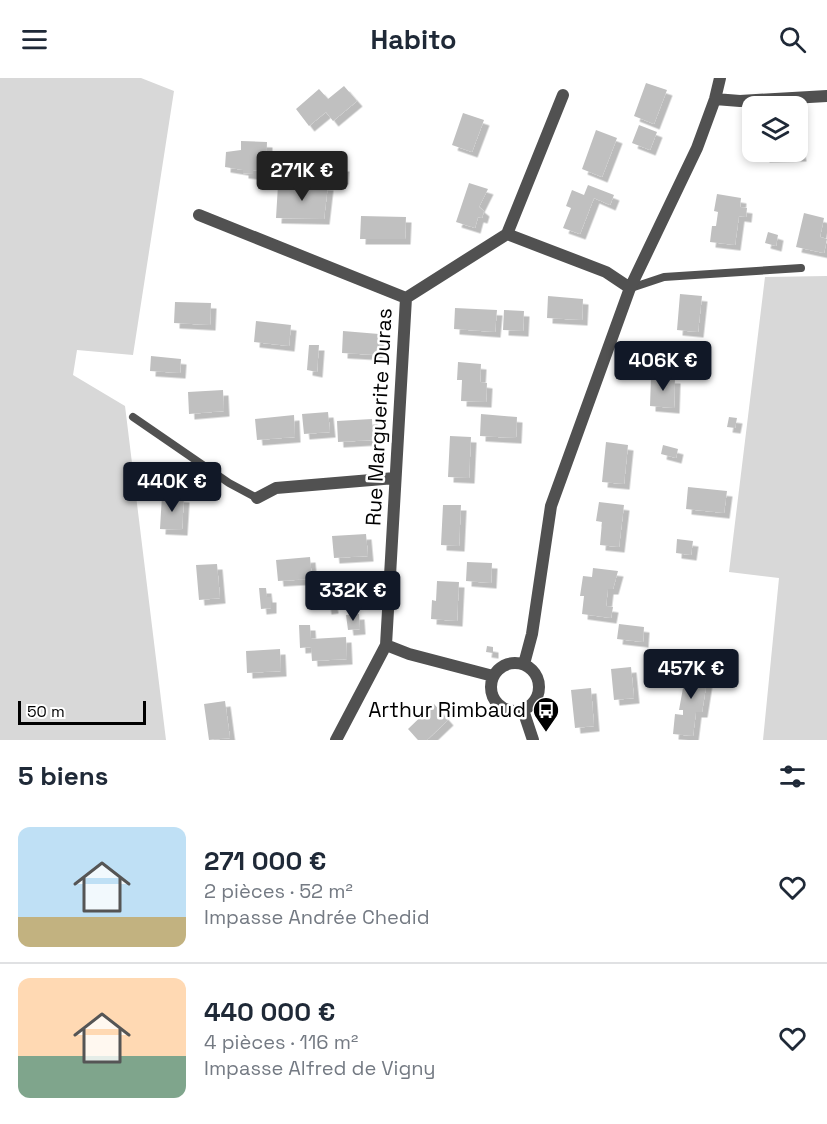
<!DOCTYPE html>
<html lang="fr">
<head>
<meta charset="utf-8">
<style>
	:root { --surface:#fff; --page:#f2f2f3; --text:#1f2937; --muted:#747a83; --line:#e0e1e3; --accent:#111827 }
	body { margin:0; font-family:"Space Grotesk",sans-serif; background:var(--page); color:var(--text); height:100vh; display:flex; flex-direction:column; font-size:22px; white-space:nowrap }
	* { box-sizing:border-box; margin:0 }
	p { font-size:20px; color:var(--muted) }
	.icon { flex:none; width:33px; height:33px; fill:none; stroke:currentColor; stroke-width:2; stroke-linecap:round; stroke-linejoin:round }
	.map { position:relative; height:662px; overflow:hidden }
	.details { display:flex; flex-direction:column; background:var(--surface); flex:1 }
	.details>* { flex:none }
	.tools { position:absolute; left:742px; top:18px; display:grid; gap:12px }
	.tools a { display:grid; place-items:center; width:66px; height:66px; border-radius:12px; background:var(--surface); box-shadow:0 3px 9px #0003; font-size:30px }
	.scale { position:absolute; left:18px; bottom:15px; width:128px; box-sizing:border-box; padding-left:6px; border:3px solid #000; border-top:0; font-size:16px; line-height:21px; white-space:nowrap; color:#000; -webkit-text-stroke:4px #fff; paint-order:stroke }
	.price { position:absolute; translate:-50% -51px; padding:0 14px; border-radius:6px; background:var(--accent); color:#fff; font-size:20px; line-height:39px; filter:drop-shadow(0 2px 3px #0008) }
	.price::after { content:''; position:absolute; left:50%; top:36px; width:18px; height:14px; margin-left:-9px; background:inherit; clip-path:polygon(0 0,100% 0,50% 100%) }
	.price.current { background:#222; color:#fff }
	ul { padding:0; list-style:none }
	li { display:flex; align-items:center; gap:18px; height:150px; padding:0 18px }
	li+li { border-top:2px solid var(--line) }
	li span { display:grid; place-items:center; flex:none; width:168px; height:120px; border-radius:12px; color:#555 }
	li>.icon { margin-inline-start:auto }
	span .icon { width:72px; height:72px; fill:#fffc; stroke-width:1 }
	li b { font-size:26px }
	h2 { display:flex; justify-content:space-between; align-items:center; height:72px; padding:0 18px; font-size:26px }
	header { display:flex; justify-content:space-between; align-items:center; height:78px; padding:0 18px; background:var(--surface); font-size:27px; font-weight:700 }
	.map>svg:first-child { display:block }
</style>
</head>
<body>
<header><svg class="icon" aria-label="menu" viewBox="0 0 24 24"><path d="M4 6h16M4 12h16M4 18h16"/></svg>Habito<svg class="icon" aria-label="search" viewBox="0 0 24 24"><circle cx="10" cy="10" r="6"/><path d="M15 15l6 6"/></svg></header>
<div class="map">
<svg width="827" height="662" viewBox="0 0 827 662">
	<defs>
		<filter id="shadow"><feDropShadow dx="5.5" dy="5.5" stdDeviation="0" flood-color="#0004"/></filter>
	</defs>
	<rect width="100%" height="100%" fill="#fff"/>
	<!-- green -->
	<path fill="#d8d8d8" d="M0,0H141L174,13L133,277L77,272L73,297L125,328L166,662H0Z
		M827,198V662H763L779,500L729,494L765,199Z"/>
	<!-- building -->
	<path fill="#c0c0c0" filter="url(#shadow)" d="M646,5L667,12L654,46L634,38Z
		M344,8L357,23L333,43L326,34L309,48L296,31L319,11L328,21Z
		M463,35L484,42L472,74L452,67Z
		M639,47L657,54L650,72L632,65Z
		M596,52L617,60L602,99L582,91Z
		M798,61L801,78L764,79V74H798Z
		M241,63L267,64L266,93L253,92V96L243,95V92L225,89L226,74L241,72Z
		M337,88H344L343,101H336Z
		M469,105L488,111L479,129L484,133L482,140L478,139L475,150L456,144Z
		M312,106L328,107L324,141L276,140L278,107L312,111Z
		M588,107L614,117L610,127L594,120L580,156L563,150L571,130L566,128L572,112L584,117Z
		M717,116L741,120L740,129L747,130L746,139L739,138L735,167L710,164L712,148H716L718,134L714,133Z
		M804,135L824,140L820,159L827,161L824,175L796,169Z
		M361,138L406,139L405,161H360Z
		M768,154L778,157L776,168L765,165Z
		M680,216L702,218L698,254L677,252Z
		M548,218L583,221L582,242L547,240Z
		M175,224L211,225L210,247L174,245Z
		M455,230L497,232L495,254L454,251Z
		M504,232L524,233L523,253L503,252Z
		M256,243L291,247L289,268L254,264Z
		M343,253L379,256L377,277L342,275Z
		M309,267H319L317,294L307,292Z
		M151,278L181,281L180,295L150,293Z
		M458,284L481,286L480,304L487,305L486,324L461,323L462,302H457Z
		M651,299L675,300L674,330L650,328Z
		M223,312L224,333L189,336L188,314Z
		M328,334L330,354L304,356L302,336Z
		M481,336L517,339L516,360L480,358Z
		M294,337L295,359L257,362L255,341Z
		M729,339L737,340L735,350L727,349Z
		M372,341L373,362L338,364L337,343Z
		M450,358L471,359L469,400L448,399Z
		M606,364L628,367L624,406L602,404Z
		M663,367L678,371L676,380L661,376Z
		M688,409L727,413L724,435L686,431Z
		M162,417L184,419L182,452L160,451Z
		M599,424L624,427L619,469L600,467L602,444L596,443Z
		M443,427H461L459,468L441,467Z
		M366,456L368,478L334,480L332,458Z
		M677,461L693,463L691,477L676,475Z
		M310,479L312,501L278,503L276,482Z
		M467,484L492,485L491,505L466,503Z
		M217,486L220,520L199,522L196,487Z
		M593,490L618,493L613,511H608L606,528L613,529L611,540L582,536L584,518H580L583,498L592,499Z
		M437,503L459,504L457,543L431,541L432,522L436,523Z
		M259,510H266L267,519H271V530L261,531Z
		M331,514L333,530L326,531L324,515Z
		M359,536L360,551L348,552L346,537Z
		M619,546L644,549L643,564L617,561Z
		M299,547H310L311,561L346,559L347,581L312,583L311,569L300,570Z
		M487,568L493,569V575L486,574Z
		M280,571L281,593L247,595L246,573Z
		M687,588L709,590L702,634H696L693,658L673,656L675,636L683,637V632H679Z
		M631,589L634,620L614,622L611,591Z
		M591,610L594,648L575,650L571,612Z
		M225,623L230,660L209,662L204,626Z
		M434,626L448,642L427,662H418L408,651Z"/>
	<g fill="none" stroke-linecap="round" stroke-linejoin="round">
		<!-- lane -->
		<path stroke="#515151" stroke-width="8" d="M631,210L664,199L801,190
			M133,339L229,405L257,420"/>
		<!-- street -->
		<path stroke="#515151" stroke-width="12" d="M715,21L740,23L827,18
			M199,137L406,220
			M507,156L563,17
			M257,420L276,410L395,400
			M491 609a24 24 0 1 1 48 0a24 24 0 1 1-48 0Z
			M524,586L532,556L551,428L630,210L697,70L715,21L720,0
			M493,598L409,576L386,567L406,220L507,156L606,194L630,210
			M523,632L533,662
			M336,662L386,567"/>
	</g>
	<!-- icons -->
	<defs>
		<g id="bus-pin" transform="scale(1.35)"><path d="M0 17L-7.5 6A9.5 9.5 0 1 1 7.5 6Z" fill="#000" stroke="#fff"/><path d="M-5-6H5V4H4V6H2V4H-2V6H-4V4H-5ZM-3.5-4V0h7V-4ZM-3.5 1.2v1.5H-2V1.2ZM2 1.2v1.5H3.5V1.2Z" fill="#fff"/></g>
	</defs>
	<g fill-rule="evenodd">
		<use href="#bus-pin" x="546" y="632"/>
	</g>
	<g text-anchor="middle" stroke-width="5" stroke-linejoin="round" paint-order="stroke">
		<!-- street labels -->
		<g font-size="21" fill="#000" stroke="#fff">
			<text transform="translate(379 339) rotate(-87)" y="7">Rue Marguerite Duras</text>
		</g>
		<!-- poi labels -->
		<g font-size="21" fill="#000" stroke="#fff" text-anchor="end">
			<text x="526" y="639">Arthur Rimbaud</text>
		</g>
	</g>
</svg>
<div class="tools">
<a><svg class="icon" aria-label="layers" viewBox="0 0 24 24"><path d="M12 4l9 5-9 5-9-5zM3 14l9 5 9-5"/></svg></a>
</div>
<div class="scale">50 m</div>
<b class="price current" style="left:302px;top:124px">271K €</b>
<b class="price" style="left:663px;top:314px">406K €</b>
<b class="price" style="left:172px;top:435px">440K €</b>
<b class="price" style="left:353px;top:544px">332K €</b>
<b class="price" style="left:691px;top:622px">457K €</b>
</div>
<section class="details">
<h2>5 biens<svg class="icon" aria-label="filters" viewBox="0 0 24 24"><path d="M4 7h16M4 17h16"/><circle cx="9" cy="7" r="2"/><circle cx="15" cy="17" r="2"/></svg></h2>
<ul>
<li><span style="background:linear-gradient(#bfe0f5 75%,#c2b280 0)"><svg class="icon" aria-label="home" viewBox="0 0 24 24"><path d="M3 11l9-7 9 7M6 9v11h12V9"/></svg></span><div><b>271 000 €</b><p>2 pièces · 52 m²</p><p>Impasse Andrée Chedid</p></div><svg class="icon" aria-label="heart" viewBox="0 0 24 24"><path d="M12 20l-8-8c-3-5 5-10 8-4 3-6 11-1 8 4z"/></svg></li>
<li><span style="background:linear-gradient(#ffd9b3 65%,#7fa58c 0)"><svg class="icon" aria-label="home" viewBox="0 0 24 24"><path d="M3 11l9-7 9 7M6 9v11h12V9"/></svg></span><div><b>440 000 €</b><p>4 pièces · 116 m²</p><p>Impasse Alfred de Vigny</p></div><svg class="icon" aria-label="heart" viewBox="0 0 24 24"><path d="M12 20l-8-8c-3-5 5-10 8-4 3-6 11-1 8 4z"/></svg></li>
</ul>
</section>
</body>
</html>
